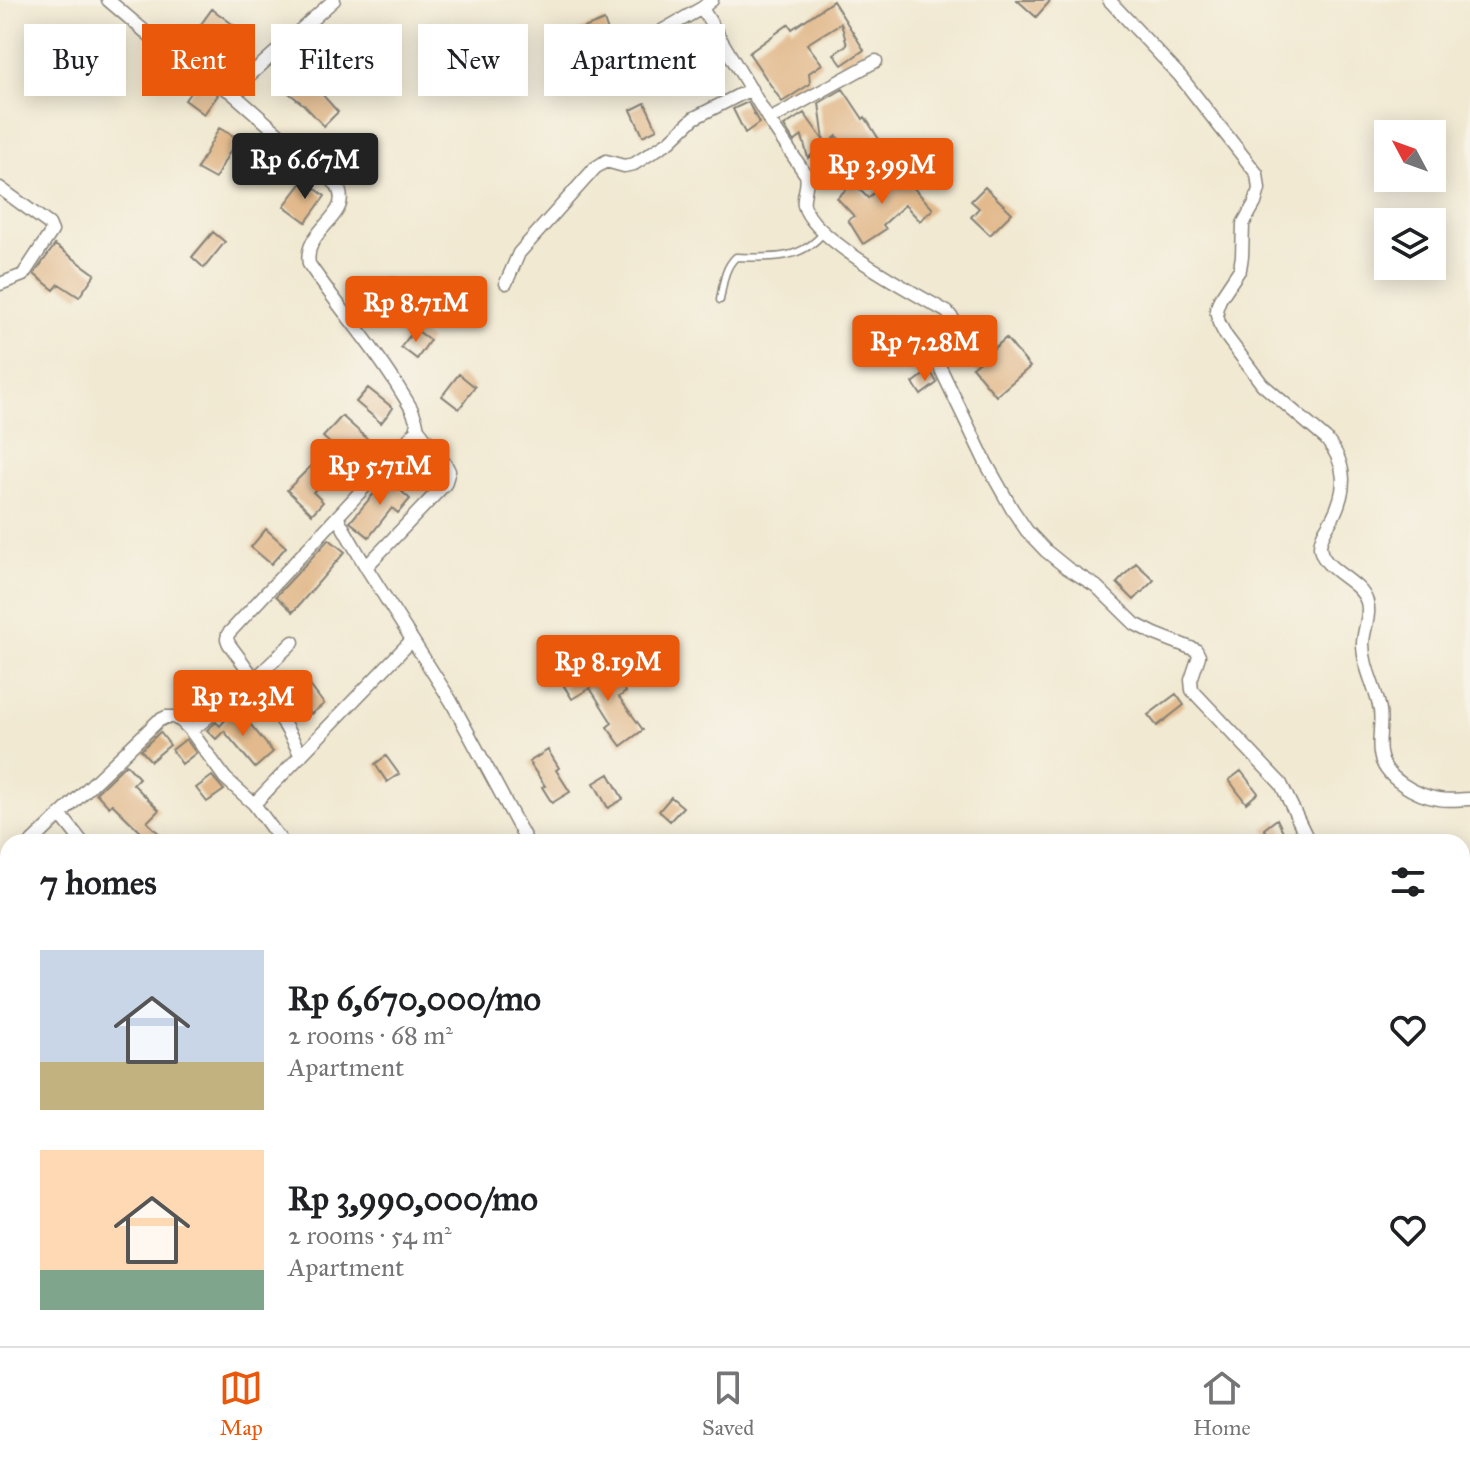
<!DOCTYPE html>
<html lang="en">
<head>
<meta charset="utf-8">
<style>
	:root { --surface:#fff; --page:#f6f6f6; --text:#202124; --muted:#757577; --line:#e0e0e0; --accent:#ea580c }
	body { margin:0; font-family:"IM FELL Great Primer",serif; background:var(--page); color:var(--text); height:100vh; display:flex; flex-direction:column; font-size:30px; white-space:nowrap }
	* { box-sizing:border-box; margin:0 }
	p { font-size:26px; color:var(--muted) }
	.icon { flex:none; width:44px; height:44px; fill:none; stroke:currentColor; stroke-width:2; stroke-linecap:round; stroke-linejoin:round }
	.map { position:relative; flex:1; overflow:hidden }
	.side { position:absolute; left:0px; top:834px; width:1470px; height:512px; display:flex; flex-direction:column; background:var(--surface); border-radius:24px 24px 0 0; box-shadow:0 4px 20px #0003 }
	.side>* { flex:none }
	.hud { position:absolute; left:24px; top:24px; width:800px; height:72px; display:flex; gap:16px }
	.needle { width:52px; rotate:311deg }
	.tools { position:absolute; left:1374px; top:120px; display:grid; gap:16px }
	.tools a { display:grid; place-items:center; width:72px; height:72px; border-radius:0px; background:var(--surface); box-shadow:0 4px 20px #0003; font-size:40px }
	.price { position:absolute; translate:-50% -68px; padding:0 18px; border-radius:8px; background:var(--accent); color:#fff; font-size:26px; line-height:52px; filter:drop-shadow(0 2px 4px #0008) }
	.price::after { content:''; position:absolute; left:50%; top:48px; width:24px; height:18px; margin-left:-12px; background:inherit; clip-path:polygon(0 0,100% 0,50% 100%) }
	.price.current { background:#222; color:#fff }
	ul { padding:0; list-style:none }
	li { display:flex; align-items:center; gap:24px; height:200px; padding:0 40px }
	li span { display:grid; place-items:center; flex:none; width:224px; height:160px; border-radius:0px; color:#555 }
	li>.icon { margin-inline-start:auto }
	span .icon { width:96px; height:96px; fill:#fffc; stroke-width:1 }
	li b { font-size:34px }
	h2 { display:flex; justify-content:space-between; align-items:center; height:96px; padding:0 40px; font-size:34px }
	.tag { padding:0 28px; border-radius:0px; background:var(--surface); box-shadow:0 4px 20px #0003; font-size:28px; line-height:72px }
	.tag.current { background:var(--accent); color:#fff }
	.tabs { display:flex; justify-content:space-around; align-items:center; height:112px; border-top:2px solid var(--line); background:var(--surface); font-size:22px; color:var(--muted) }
	.tabs a { display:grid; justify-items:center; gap:4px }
	.tabs .current { color:var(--accent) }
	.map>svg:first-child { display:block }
</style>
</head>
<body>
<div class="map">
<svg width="1470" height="1346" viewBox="0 0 1470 1346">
	<rect width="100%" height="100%" fill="#f7f3e8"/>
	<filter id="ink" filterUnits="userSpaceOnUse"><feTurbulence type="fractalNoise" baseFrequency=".0125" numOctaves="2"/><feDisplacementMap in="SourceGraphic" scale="16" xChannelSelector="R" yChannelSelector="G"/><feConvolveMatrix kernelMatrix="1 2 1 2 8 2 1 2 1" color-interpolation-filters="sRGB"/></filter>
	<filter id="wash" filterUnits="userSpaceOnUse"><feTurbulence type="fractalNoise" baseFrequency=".006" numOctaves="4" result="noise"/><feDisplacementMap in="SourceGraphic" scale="32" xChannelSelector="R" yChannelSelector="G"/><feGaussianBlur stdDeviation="1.8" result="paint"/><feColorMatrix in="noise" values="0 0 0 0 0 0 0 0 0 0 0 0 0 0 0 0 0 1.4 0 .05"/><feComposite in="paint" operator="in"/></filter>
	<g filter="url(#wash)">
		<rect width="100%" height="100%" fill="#f1e9d2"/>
		<g id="blocks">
			<!-- building -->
			<path fill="#e2ba8d" d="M1017,0H1051L1036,17Z
				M833,1L864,50L842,65L834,54L847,45L841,23L807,44L822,64L809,73L810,84L782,102L749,53L789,24L792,29Z
				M212,9L235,26L211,59L188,42Z
				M604,20L614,48L629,58L642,52L624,76L594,92L581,67L587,64L574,32Z
				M305,74L322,89L320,92L338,112L324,126L304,105L289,93Z
				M198,82L218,95L204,114L185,100Z
				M843,89L863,119L865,117L880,141L851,159L837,136L808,158L802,136L794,142L784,126L804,113L824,141L819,103Z
				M748,102L759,123L745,133L733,109Z
				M645,103L657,129L643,136L631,110Z
				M219,128L237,138L215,179L197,169Z
				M898,171L933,209L920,221L905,205L883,225L886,229L863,244L848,220L854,216L837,198L853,183L868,198Z
				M304,180L325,196L306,222L284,206Z
				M985,187L1012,213L990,235L971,217L979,208L971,201Z
				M213,232L225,242L204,268L192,257Z
				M55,245L95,274L79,297L59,284L54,290L34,274Z
				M384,277L403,292L385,314L366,299Z
				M415,329L430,340L417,359L401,347Z
				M1006,338L1030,367L996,396L972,367Z
				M930,370L937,383L921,395L913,383Z
				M459,374L475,387L459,409L442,396Z
				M368,388L393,408L381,423L356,402Z
				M342,416L371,442L353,463L347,458L313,492L323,502L312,514L287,490L332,445L323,437Z
				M387,478L410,499L398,513L392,508L369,537L350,522Z
				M266,529L286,547L271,564L251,547Z
				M329,539L345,552L293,612L276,596Z
				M1136,563L1154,580L1134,600L1117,583Z
				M605,668L610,678L615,675L626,692L619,697L643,730L621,746L607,727L612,723L590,688L572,699L564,686L585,673L587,677Z
				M201,681L215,698L203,708L189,692Z
				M309,684L324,704L311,714L297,694Z
				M1176,694L1184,705L1157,726L1148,715Z
				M235,709L246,719L273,752L255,768L224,731L216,739L207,730L216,722L220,726Z
				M160,732L170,745L151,761L141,750Z
				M186,739L196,753L182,764L172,750Z
				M548,750L559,768L556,770L570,792L552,803L542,787L545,786L529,762Z
				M386,756L399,774L387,782L375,764Z
				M126,764L139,778L133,784L159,810L147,822L168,842H151L112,804L109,807L96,793Z
				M1241,771L1258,793L1246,803L1229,780Z
				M609,774L623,799L608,808L594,783Z
				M212,776L224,790L207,802L196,788Z
				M671,797L683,807L670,821L659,811Z
				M1277,819L1288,842H1272L1264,829Z"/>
		</g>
	</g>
	<g filter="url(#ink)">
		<use href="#blocks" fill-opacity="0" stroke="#868277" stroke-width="2"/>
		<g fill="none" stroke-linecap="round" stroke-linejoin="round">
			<!-- service casing -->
			<g stroke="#868277" stroke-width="9">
				<path id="service" d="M720,300C723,285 724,268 736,257C770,258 801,261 824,232"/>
			</g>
			<!-- minor casing -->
			<g stroke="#868277" stroke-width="15">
				<path id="minor" d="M108,0L176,58L231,92L336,184C357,216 302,228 309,264C338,307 373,345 400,390C408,403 416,414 418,429L337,517L366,567L451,701L527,842
					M712,0L702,8L769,120L806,175C809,186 802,195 804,205C811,239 916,294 947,312L953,319C951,333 938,344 936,359L986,463L1012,509L1027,531L1046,551L1067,568L1096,586L1135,624L1155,634L1196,650L1199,656L1191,680L1192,690L1281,784L1309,842
					M1109,0L1180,76L1257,174L1259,189L1255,203L1243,224L1242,256L1240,269L1220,299L1216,310L1219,323L1226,336L1262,384L1326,439C1348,465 1347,490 1332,519C1327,527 1320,537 1320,547C1322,571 1360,579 1367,602C1371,615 1363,631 1363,644C1363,667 1376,688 1380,710C1382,724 1378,739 1380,753C1383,778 1417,796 1439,799C1449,801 1460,799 1470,799
					M630,49L702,8
					M231,92L334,0
					M769,120L876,61
					M0,188L49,224L52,231L23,275L0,284
					M506,283L519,253L595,168L606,161L624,166L634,164L670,141L694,118L751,89
					M366,567L445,484L449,471L446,465L418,429
					M191,731L255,679L293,642
					M301,756C282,716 256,680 229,644L227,639L228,634L337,517
					M254,804L412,640
					M60,814L82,842
					M32,842L158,721L166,717H173L181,721L191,731L225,778L254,804L282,842
					M0,875L8,867
					M0,1143L8,1136
					M1462,1165L1470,1173
					M739,1338L753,1346
					M1076,1338L1082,1346
					M778,1346L791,1338"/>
			</g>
			<!-- service -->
			<use href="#service" stroke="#fff" stroke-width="6"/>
			<!-- minor -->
			<use href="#minor" stroke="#fff" stroke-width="12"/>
		</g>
	</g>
</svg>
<div class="tools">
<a><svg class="needle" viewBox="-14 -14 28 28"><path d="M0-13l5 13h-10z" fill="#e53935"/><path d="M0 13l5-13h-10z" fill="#757577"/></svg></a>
<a><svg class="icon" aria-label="layers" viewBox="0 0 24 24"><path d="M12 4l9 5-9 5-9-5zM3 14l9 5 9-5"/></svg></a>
</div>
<b class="price current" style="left:305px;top:201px">Rp 6.67M</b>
<b class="price" style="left:882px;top:206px">Rp 3.99M</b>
<b class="price" style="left:416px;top:344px">Rp 8.71M</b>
<b class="price" style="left:925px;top:383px">Rp 7.28M</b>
<b class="price" style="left:380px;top:507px">Rp 5.71M</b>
<b class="price" style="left:608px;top:703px">Rp 8.19M</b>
<b class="price" style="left:243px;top:738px">Rp 12.3M</b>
<div class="hud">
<a class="tag">Buy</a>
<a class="tag current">Rent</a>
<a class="tag">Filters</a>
<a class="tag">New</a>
<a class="tag">Apartment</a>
</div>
<section class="side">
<h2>7 homes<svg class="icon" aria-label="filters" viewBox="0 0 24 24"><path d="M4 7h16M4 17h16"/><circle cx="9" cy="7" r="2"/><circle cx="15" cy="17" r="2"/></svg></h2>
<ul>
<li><span style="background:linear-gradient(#c9d6e8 70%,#c2b280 0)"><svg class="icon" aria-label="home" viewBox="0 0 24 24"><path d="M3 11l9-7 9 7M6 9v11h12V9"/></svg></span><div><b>Rp 6,670,000/mo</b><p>2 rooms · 68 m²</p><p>Apartment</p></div><svg class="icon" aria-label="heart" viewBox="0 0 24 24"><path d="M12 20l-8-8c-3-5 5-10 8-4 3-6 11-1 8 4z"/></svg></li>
<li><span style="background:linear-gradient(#ffd9b3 75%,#7fa58c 0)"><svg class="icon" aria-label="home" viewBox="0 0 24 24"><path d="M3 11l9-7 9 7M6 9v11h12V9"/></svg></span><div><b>Rp 3,990,000/mo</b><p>2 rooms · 54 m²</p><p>Apartment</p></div><svg class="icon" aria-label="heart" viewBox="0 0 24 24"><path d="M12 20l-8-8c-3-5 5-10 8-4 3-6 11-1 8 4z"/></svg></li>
</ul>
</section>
</div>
<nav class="tabs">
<a class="current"><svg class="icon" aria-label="map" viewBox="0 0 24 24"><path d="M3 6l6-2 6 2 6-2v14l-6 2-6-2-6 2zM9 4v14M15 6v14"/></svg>Map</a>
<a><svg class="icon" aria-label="saved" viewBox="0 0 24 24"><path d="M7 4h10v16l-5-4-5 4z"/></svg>Saved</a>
<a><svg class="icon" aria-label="home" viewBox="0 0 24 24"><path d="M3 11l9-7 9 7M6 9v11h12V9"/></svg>Home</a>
</nav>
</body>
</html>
